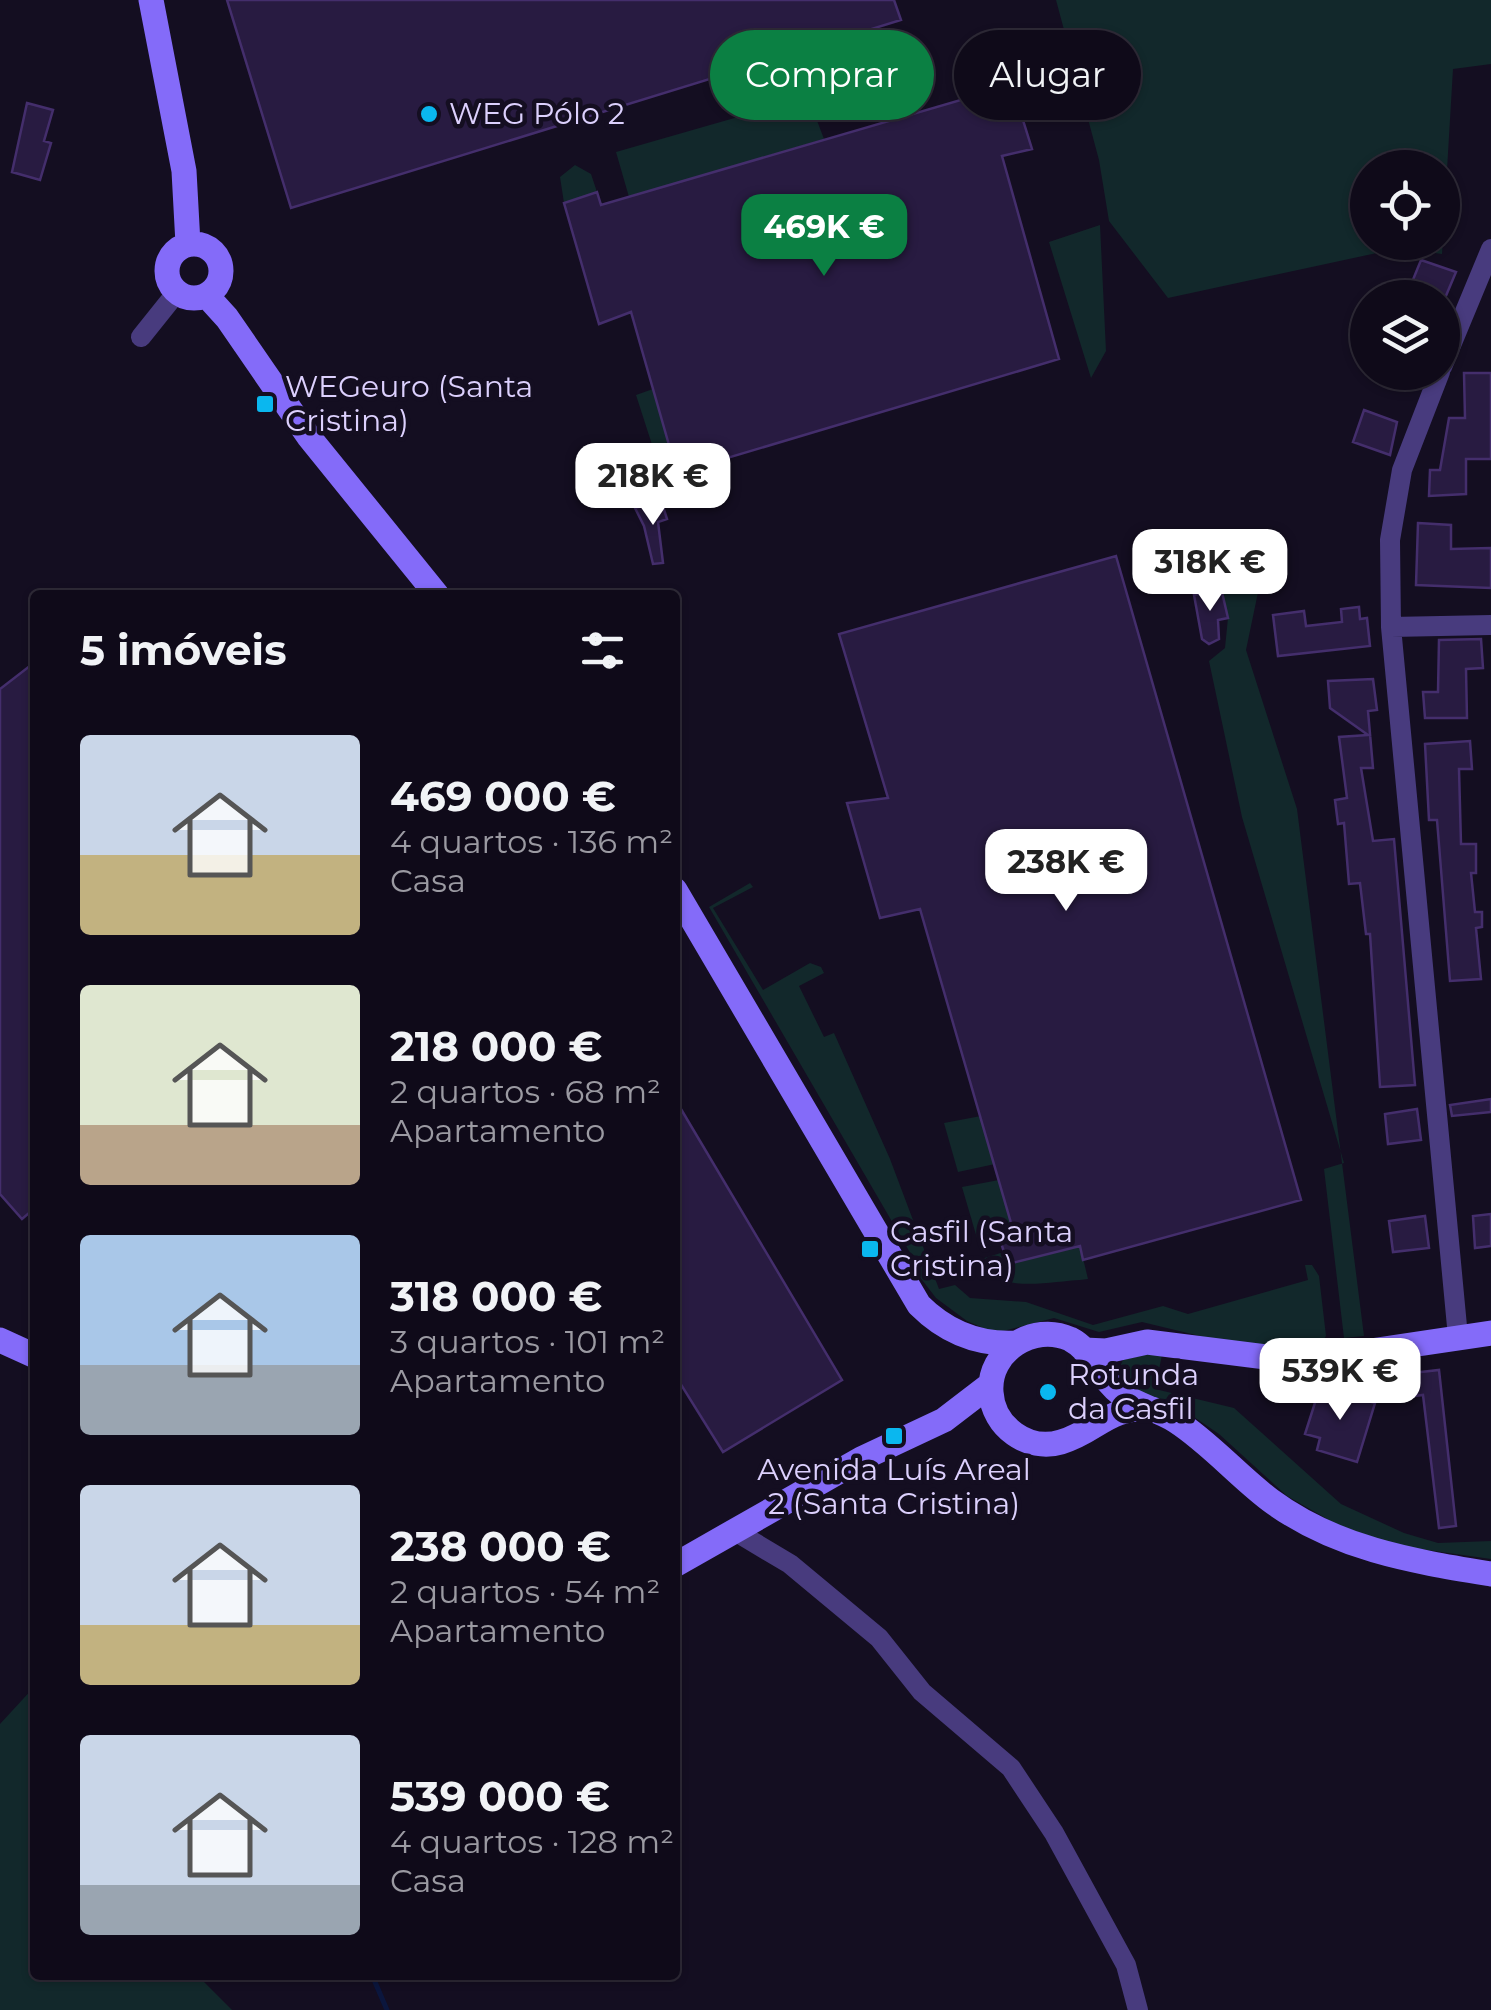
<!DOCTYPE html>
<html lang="pt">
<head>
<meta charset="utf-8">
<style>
	:root { --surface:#0f0a19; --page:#1d1826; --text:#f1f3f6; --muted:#9b9aa2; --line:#2f2b38; --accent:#0b8043 }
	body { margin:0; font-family:Montserrat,sans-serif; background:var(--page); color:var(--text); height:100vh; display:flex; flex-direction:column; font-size:38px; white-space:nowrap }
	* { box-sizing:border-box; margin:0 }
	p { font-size:32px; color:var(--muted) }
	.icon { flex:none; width:55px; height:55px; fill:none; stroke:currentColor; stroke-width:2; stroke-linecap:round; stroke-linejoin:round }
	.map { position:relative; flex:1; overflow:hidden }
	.sheet { position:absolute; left:30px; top:590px; width:650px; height:1390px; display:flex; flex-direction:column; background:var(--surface); border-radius:10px; box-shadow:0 2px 8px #0004,0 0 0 2px var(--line) }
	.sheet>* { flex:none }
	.hud { position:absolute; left:710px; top:30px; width:630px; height:90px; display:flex; gap:20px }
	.buttons { position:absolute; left:1350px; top:150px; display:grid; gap:20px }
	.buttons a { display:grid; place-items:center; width:110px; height:110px; border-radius:50%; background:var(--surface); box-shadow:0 2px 8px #0004,0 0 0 2px var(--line); font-size:50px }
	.price { position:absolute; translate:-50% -85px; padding:0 22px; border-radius:20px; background:#fff; color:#222; font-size:32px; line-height:65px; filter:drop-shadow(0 2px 5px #0008) }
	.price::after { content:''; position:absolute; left:50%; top:60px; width:30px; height:22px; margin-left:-15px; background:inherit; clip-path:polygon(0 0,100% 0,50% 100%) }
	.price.on { background:var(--accent); color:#fff }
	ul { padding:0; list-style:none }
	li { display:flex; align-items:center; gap:30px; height:250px; padding:0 50px }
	li span { display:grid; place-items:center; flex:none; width:280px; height:200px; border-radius:10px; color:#555 }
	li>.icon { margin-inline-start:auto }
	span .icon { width:120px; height:120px; fill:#fffc; stroke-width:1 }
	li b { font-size:42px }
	h2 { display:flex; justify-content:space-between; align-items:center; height:120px; padding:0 50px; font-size:42px }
	.pill { padding:0 35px; border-radius:45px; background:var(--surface); box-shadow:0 2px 8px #0004,0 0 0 2px var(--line); font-size:35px; line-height:90px }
	.pill.on { background:var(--accent); color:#fff }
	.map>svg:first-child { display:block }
</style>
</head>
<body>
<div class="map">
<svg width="1491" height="2010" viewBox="0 0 1491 2010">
	<rect width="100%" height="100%" fill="#140e21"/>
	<!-- green -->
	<path fill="#12282b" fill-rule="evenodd" d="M1056,0H1491V64L1453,69L1442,254L1400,248L1168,298L1109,221L1099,160ZM1368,168H1442V242H1368Z
		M808,97L824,139L629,197L616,152Z
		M575,165L591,174L597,192L564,203L560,177Z
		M1100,225L1106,351L1091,378L1049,242Z
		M653,389L672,457H656L636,395Z
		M1271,530L1246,650L1297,809L1364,1336L1344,1338L1324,1169L1344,1163L1242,817L1209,661L1225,648L1228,618L1221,589L1202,593L1216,546Z
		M750,883L753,887L713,908L763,990L810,963L821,967L824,973L799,986L824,1037L834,1033L890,1159L939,1289L955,1285L970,1298L1026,1302L1093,1325L1163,1306L1188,1314L1308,1280L1305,1265H1312L1319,1276L1326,1336L1322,1342L1262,1351L1142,1322L1099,1332L1054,1318L995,1333L967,1321L936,1298L916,1272L919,1268L709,907Z
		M981,1116L995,1164L958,1172L944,1123Z
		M999,1180L1011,1223L996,1228L1002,1246L979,1245L962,1187Z
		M1080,1246L1088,1279L1080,1280C1052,1281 991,1296 981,1259L1004,1252L1008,1264Z
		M1163,1350L1155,1389L1234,1408L1341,1504L1404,1533L1438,1543L1491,1541V1559L1392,1545L1336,1524L1287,1496L1219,1434L1172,1402L1136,1395L1117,1373L1123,1360Z
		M35,1686V1975H197L232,2010H0V1724Z"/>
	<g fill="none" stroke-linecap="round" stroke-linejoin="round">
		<!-- stream -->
		<path stroke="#0b163d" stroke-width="5" d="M372,1975L387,2010"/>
	</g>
	<!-- building -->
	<path fill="#281b41" stroke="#442e6c" stroke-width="2.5" d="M227,0H894L901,20L291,208Z
		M1012,85L1032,149L1002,156L1059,359L677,473L631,312L599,324L564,203L597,192L601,205Z
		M27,103L53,110L44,141L51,143L40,180L12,172Z
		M1421,260L1456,272L1445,298L1408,292Z
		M1464,373H1491V459H1466V494L1429,496L1430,470H1440L1449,418H1465Z
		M1364,410L1397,422L1390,455L1353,442Z
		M661,500L667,519L658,522L663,563L653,564L644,526L635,508Z
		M1418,523L1451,525V549L1491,548V588L1416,585Z
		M1116,556L1301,1200L1083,1260L1080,1246L1008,1264L996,1228L1011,1223L920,909L880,918L847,803L888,798L839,634Z
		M1221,588L1228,618L1218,620L1219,639L1209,644L1202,639L1194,595Z
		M1359,607L1360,619L1367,618L1370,646L1278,656L1273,615L1304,611L1306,626L1342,622L1341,609Z
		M1481,639L1483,668L1466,669L1467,718H1425L1423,692H1438L1439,640Z
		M35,662V1208L22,1219L0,1194V689Z
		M1373,679L1377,710L1368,711L1373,768H1361L1373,841L1394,839L1415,1085L1380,1087L1370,934H1366L1360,883L1349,884L1344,823L1338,824L1335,800L1347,798L1339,737L1368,735L1330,708L1328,681Z
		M1470,741L1472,769H1459L1461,844H1476V873H1471L1475,912H1482V927L1476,928L1481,979L1450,981L1437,820H1429L1425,744Z
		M675,1099L842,1380L723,1452L675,1375Z
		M1491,1099V1112L1452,1116L1450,1105Z
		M1417,1109L1421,1140L1388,1144L1385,1114Z
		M1491,1214V1246L1475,1248L1473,1216Z
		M1425,1216L1429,1248L1393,1252L1389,1221Z
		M1439,1370L1456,1526L1439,1528L1423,1395L1397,1398L1394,1375Z
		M1320,1387L1375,1403L1357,1462L1317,1450L1320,1438L1305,1434Z"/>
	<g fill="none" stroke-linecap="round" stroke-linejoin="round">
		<!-- street -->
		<path stroke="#483b7e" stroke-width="20" d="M141,337L177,292
			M1442,367L1491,249
			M1440,372L1402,470L1390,540L1391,627L1458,1337
			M1391,627L1491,625
			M733,1530L790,1564L879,1638L922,1692L1011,1768L1054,1833L1126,1965L1138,2010"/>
		<!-- secondary -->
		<path stroke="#846bf9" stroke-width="25" d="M151,0L184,171L188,244
			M167 271a27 27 0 1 1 54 0a27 27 0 1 1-54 0Z
			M207,296L227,318L309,437L437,595
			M675,890L919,1305C945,1331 978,1345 1016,1343
			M0,1340L35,1356
			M1084,1350L1106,1351L1147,1342L1266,1357L1337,1356L1491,1333
			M1152,1409C1107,1406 1098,1431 1061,1442C1028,1452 993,1427 991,1392C988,1352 1033,1322 1070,1339C1094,1351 1100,1379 1121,1394C1138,1406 1159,1410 1176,1421C1210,1443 1237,1475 1270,1500C1336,1549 1412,1561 1491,1574
			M675,1565L861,1459L944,1420L991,1384"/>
	</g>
	<!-- markers -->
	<g fill="#0ab7ef" stroke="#140e21" stroke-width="4">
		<circle cx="429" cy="114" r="10"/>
		<rect x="255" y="394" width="20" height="20" rx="5"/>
		<rect x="860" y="1239" width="20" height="20" rx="5"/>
		<circle cx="1048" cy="1392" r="10"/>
		<rect x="884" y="1426" width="20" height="20" rx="5"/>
	</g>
	<g text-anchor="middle" stroke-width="9" stroke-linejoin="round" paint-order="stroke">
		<!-- poi labels -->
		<g font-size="30" fill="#dcd0fd" stroke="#140e21" text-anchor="start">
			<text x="449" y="124">WEG Pólo 2</text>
			<text x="285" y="397">WEGeuro (Santa<tspan x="285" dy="34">Cristina)</tspan></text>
			<text x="890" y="1242">Casfil (Santa<tspan x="890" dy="34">Cristina)</tspan></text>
			<text x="1068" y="1385">Rotunda<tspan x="1068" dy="34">da Casfil</tspan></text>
			<text x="894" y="1480" text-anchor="middle">Avenida Luís Areal<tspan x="894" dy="34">2 (Santa Cristina)</tspan></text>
		</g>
	</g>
</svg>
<div class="buttons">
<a><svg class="icon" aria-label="locate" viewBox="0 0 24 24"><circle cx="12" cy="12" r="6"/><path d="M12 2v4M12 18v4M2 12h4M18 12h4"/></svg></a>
<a><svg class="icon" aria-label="layers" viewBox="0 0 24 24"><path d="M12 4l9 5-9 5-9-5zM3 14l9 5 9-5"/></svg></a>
</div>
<b class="price on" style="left:824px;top:279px">469K €</b>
<b class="price" style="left:653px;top:528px">218K €</b>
<b class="price" style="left:1210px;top:614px">318K €</b>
<b class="price" style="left:1066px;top:914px">238K €</b>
<b class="price" style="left:1340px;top:1423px">539K €</b>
<div class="hud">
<a class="pill on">Comprar</a>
<a class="pill">Alugar</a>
</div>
<section class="sheet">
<h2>5 imóveis<svg class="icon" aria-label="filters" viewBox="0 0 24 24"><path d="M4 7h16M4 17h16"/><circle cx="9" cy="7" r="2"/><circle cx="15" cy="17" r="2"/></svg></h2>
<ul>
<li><span style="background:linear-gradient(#c9d6e8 60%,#c2b280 0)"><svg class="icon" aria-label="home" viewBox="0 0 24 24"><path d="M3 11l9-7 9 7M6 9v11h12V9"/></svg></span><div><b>469 000 €</b><p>4 quartos · 136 m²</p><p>Casa</p></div></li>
<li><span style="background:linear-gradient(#dfe7d0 70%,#b9a48a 0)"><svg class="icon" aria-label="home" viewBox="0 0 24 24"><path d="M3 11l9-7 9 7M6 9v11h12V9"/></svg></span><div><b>218 000 €</b><p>2 quartos · 68 m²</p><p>Apartamento</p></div></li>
<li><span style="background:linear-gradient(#a9c7e8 65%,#9aa5b1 0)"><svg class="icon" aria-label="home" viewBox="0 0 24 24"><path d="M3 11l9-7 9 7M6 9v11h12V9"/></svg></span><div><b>318 000 €</b><p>3 quartos · 101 m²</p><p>Apartamento</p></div></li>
<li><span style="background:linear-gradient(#c9d6e8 70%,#c2b280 0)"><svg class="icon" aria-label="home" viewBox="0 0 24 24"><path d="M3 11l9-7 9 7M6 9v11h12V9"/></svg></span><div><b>238 000 €</b><p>2 quartos · 54 m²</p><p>Apartamento</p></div></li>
<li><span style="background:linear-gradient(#c9d6e8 75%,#9aa5b1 0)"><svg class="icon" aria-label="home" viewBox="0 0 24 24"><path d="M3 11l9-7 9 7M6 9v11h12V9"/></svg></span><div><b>539 000 €</b><p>4 quartos · 128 m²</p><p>Casa</p></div></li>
</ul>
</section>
</div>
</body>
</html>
